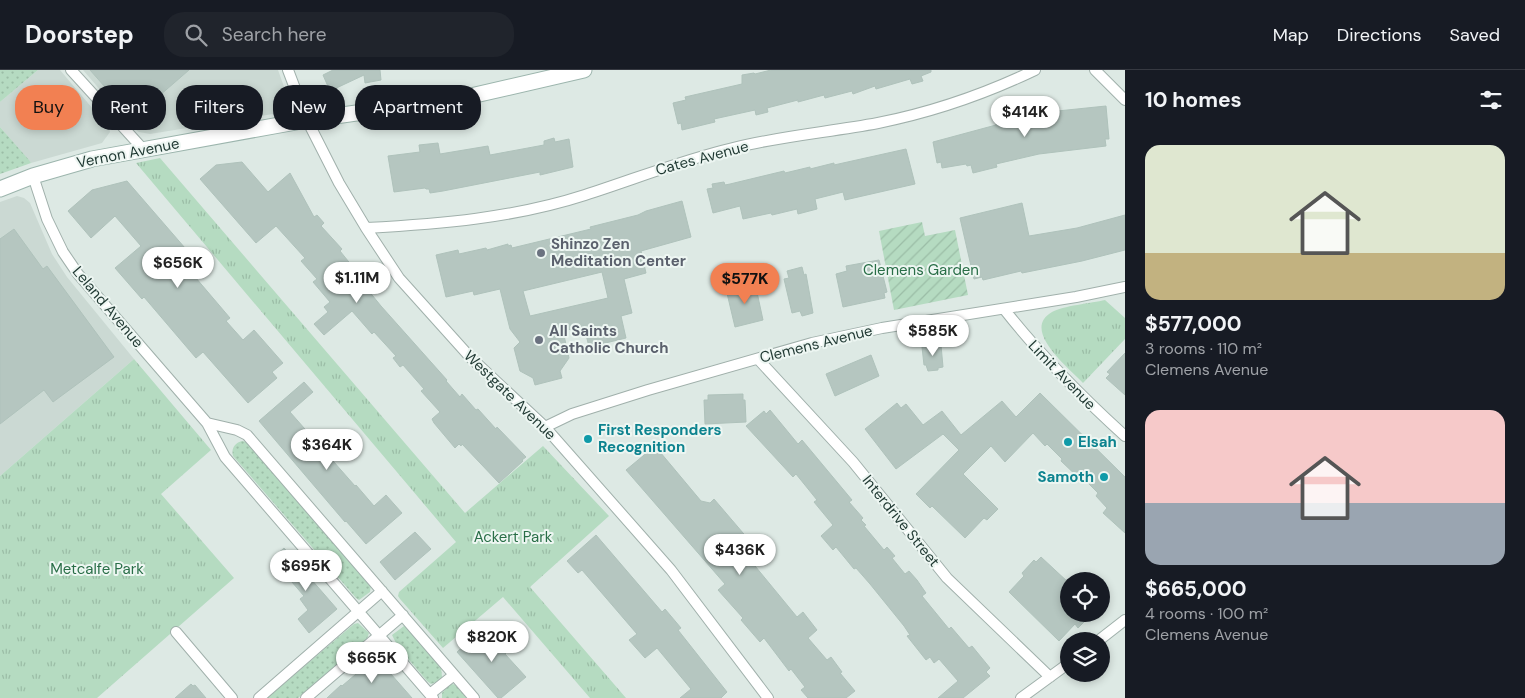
<!DOCTYPE html>
<html lang="en">
<head>
<meta charset="utf-8">
<style>
	:root { --surface:#171b24; --page:#20242c; --text:#f1f3f6; --muted:#9ea1a6; --line:#363941; --accent:#f28052 }
	body { margin:0; font-family:"DM Sans",sans-serif; background:var(--page); color:var(--text); height:100vh; display:flex; flex-direction:column; font-size:19px; white-space:nowrap }
	* { box-sizing:border-box; margin:0 }
	p { font-size:16px; color:var(--muted) }
	.icon { flex:none; width:28px; height:28px; fill:none; stroke:currentColor; stroke-width:2; stroke-linecap:round; stroke-linejoin:round }
	.map { position:relative; flex:1; overflow:hidden }
	.side { display:flex; flex-direction:column; background:var(--surface); width:400px }
	.side>* { flex:none }
	.hud { position:absolute; left:15px; top:15px; width:475px; height:45px; display:flex; gap:10px }
	.tools { position:absolute; left:1060px; top:502px; display:grid; gap:10px }
	.tools a { display:grid; place-items:center; width:50px; height:50px; border-radius:50%; background:var(--surface); box-shadow:0 2px 8px #0003; font-size:25px }
	.price { position:absolute; translate:-50% -42px; padding:0 11px; border-radius:18px; background:#fff; color:#222; font-size:16px; line-height:32px; filter:drop-shadow(0 1px 2px #0008) }
	.price::after { content:''; position:absolute; left:50%; top:30px; width:15px; height:11px; margin-left:-8px; background:inherit; clip-path:polygon(0 0,100% 0,50% 100%) }
	.price.active { background:var(--accent); color:#111 }
	ul { padding:0; list-style:none }
	li { display:grid; align-content:center; gap:10px; height:265px; padding:0 20px }
	li span { display:grid; place-items:center; height:155px; border-radius:15px; color:#555 }
	li>.icon { margin-inline-start:auto }
	span .icon { width:90px; height:90px; fill:#fffc; stroke-width:1 }
	li b { font-size:21px }
	h2 { display:flex; justify-content:space-between; align-items:center; height:60px; padding:0 20px; font-size:21px }
	.tag { padding:0 18px; border-radius:20px; background:var(--surface); box-shadow:0 2px 8px #0003; font-size:18px; line-height:45px }
	.tag.active { background:var(--accent); color:#111 }
	header { display:flex; align-items:center; gap:30px; box-sizing:border-box; height:70px; padding:0 25px; background:var(--surface); border-bottom:1px solid var(--line) }
	header strong { font-size:24px }
	nav { display:flex; gap:28px; margin-inline-start:auto; font-size:18px }
	.search { width:350px; height:45px; background:var(--page); display:flex; align-items:center; gap:12px; box-sizing:border-box; padding:0 18px; border-radius:20px; color:var(--muted); font-size:19px }
	main { display:flex; flex:1; min-height:0 }
	.map>svg:first-child { display:block }
</style>
</head>
<body>
<header>
<strong>Doorstep</strong>
<div class="search"><svg class="icon" aria-label="search" viewBox="0 0 24 24"><circle cx="10" cy="10" r="6"/><path d="M15 15l6 6"/></svg>Search here</div>
<nav><a>Map</a><a>Directions</a><a>Saved</a></nav>
</header>
<main>
<div class="map">
<svg width="1125" height="628" viewBox="0 0 1125 628">
	<defs>
		<pattern id="grass-dots" width="8" height="8" patternUnits="userSpaceOnUse" patternTransform="scale(1.25)"><rect width="8" height="8" fill="#b5dbc1"/><path d="M2 2h.1M6 6h.1" fill="none" stroke="#9bbda6" stroke-width="1.8" stroke-linecap="round"/></pattern>
		<pattern id="park-tufts" width="24" height="20" patternUnits="userSpaceOnUse" patternTransform="scale(1.25)"><rect width="24" height="20" fill="#b5dbc1"/><path d="M3 7l-1-3M5 7V3M7 7l1-3M15 17l-1-3M17 17v-4M19 17l1-3" fill="none" stroke="#9bbda6"/></pattern>
		<pattern id="garden-furrows" width="10" height="10" patternUnits="userSpaceOnUse" patternTransform="scale(1.25)"><rect width="10" height="10" fill="#b5dbc1"/><path d="M-1 1l2-2M0 10L10 0M9 11l2-2" fill="none" stroke="#9bbda6"/></pattern>
	</defs>
	<rect width="100%" height="100%" fill="#dde9e4"/>
	<!-- built -->
	<path fill="#cbd9d3" d="M38,0H60L109,58L110,62L102,73L31,93L0,57V32Z
		M83,0H278L288,28L287,35L281,41L273,44L150,64L139,62L133,58Z
		M17,126L24,128L30,133L52,184L67,207L134,289L0,406V132Z"/>
	<!-- grass -->
	<path fill="url(#grass-dots)" d="M0,0H38L0,32Z
		M0,57L29,90L31,93L0,104Z
		M242,371L247,372L371,515L370,522L359,530L356,528L233,386C231,378 235,373 242,371Z
		M358,553L369,563L367,569L298,628H267L354,554Z
		M404,556L408,557L441,597L442,607L439,611L431,614L427,611L398,577L392,565Z
		M450,614C459,614 463,622 468,628H442V623Z"/>
	<!-- park -->
	<path fill="url(#park-tufts)" d="M160,88L465,443L543,376L609,446L530,517L626,628H590L503,527L443,578L400,529L398,526L399,522L456,472L136,93Z
		M1105,230L1125,248V269L1083,313C1070,299 1020,260 1052,242C1062,236 1092,233 1105,230Z
		M134,289L211,380L161,424L234,508L97,628H0V406Z"/>
	<!-- garden -->
	<path fill="url(#garden-furrows)" d="M922,152L925,166L955,160L968,225L894,240L879,161Z"/>
	<!-- building -->
	<path fill="#b5c6c0" stroke="#afc2bb" fill-rule="evenodd" d="M90,0H189L144,39L131,24L120,34Z
		M333,0H380L381,10L365,13L364,5L330,21L323,5Z
		M771,0H931V2L921,6L923,11L912,14L910,9L876,19L875,16L853,24L852,21L825,28L824,25L798,32V30L767,38L768,42L756,45L755,40L714,49L715,52L682,60L681,53L678,54L673,33L686,30L685,27L742,14V5L754,3L755,4Z
		M1106,36L1109,69H1105L1106,76L1039,84L996,94L997,97L973,103L971,95L967,96L966,94L942,98L941,92L937,93L933,72L996,55V53L1038,43Z
		M554,68L555,72L569,69L573,97L540,105V102L443,121L430,123L429,119H426L425,118L394,122L388,86L420,82L419,75L438,73L440,84L488,76L490,85L544,75V71Z
		M906,79L915,114L845,130L843,122L815,129L817,139L798,144L797,139L772,145L771,143L743,149L740,136L713,143L707,119L713,118L712,114L724,112L725,115L730,114L784,101L785,103L810,97V99L834,93V95Z
		M242,92L268,122L290,103L314,147L317,145L324,153L321,156L342,179L340,181L357,202L355,204L381,236L447,310L446,311L460,327L462,324L476,340L478,339L496,359L497,357L526,387L522,390L523,391L499,413L462,374L461,376L459,374L455,378L434,353L432,349L440,342L421,321L424,319L403,295L400,297L393,288L396,286L374,262L372,264L352,241L324,265L314,254L328,242L324,237L330,232L313,212L317,209L301,191L305,188L276,156L256,173L200,109L216,95Z
		M127,111L198,193L190,201L230,248L226,251L243,270L254,260L283,293L272,302L277,308L248,333L203,282L196,288L144,227L142,229L115,198L141,176L115,146L91,168L68,141L92,120Z
		M682,131L691,167L641,181L646,203L624,209L632,243L621,246L626,268L589,277L584,256L563,261L569,288L560,301L562,308L535,315L533,308L520,301L514,278L520,272L510,259L500,219L474,225L473,221L446,227L436,185L458,180L459,184L486,178L487,180L508,174V176L511,175L512,178L591,159L590,157L638,145L646,141ZM602,202L608,228L530,246L523,221Z
		M1022,133L1029,166L1077,158L1125,145V180L1082,191L1022,203L1021,201L983,210L982,207L974,209L960,148Z
		M14,159L43,199L47,196L114,287L53,332L44,320L0,354V169Z
		M879,190L887,222L884,223L885,228L843,237L836,204L847,201L846,196Z
		M802,197L804,205L806,204L813,243L802,246L800,241L792,243L784,209L789,208L787,201Z
		M755,213L763,250L735,257L726,219Z
		M941,275L943,297L938,298V300L928,301L926,295H924L922,277Z
		M1125,283V325L1106,308L1110,304L1107,302Z
		M871,285L879,306L835,326L826,304Z
		M304,312L313,322L290,342L355,416L356,415L374,436L386,425L402,443L366,474L346,451L345,452L259,351Z
		M1040,323L1125,407V463L1103,443L1107,438L1096,426L1098,423L1083,408L1081,410L1061,391L1062,389L1047,374L1045,376L1033,363L1005,392L991,376L963,404L998,439L987,450L984,448L965,468L932,436L930,438L916,424L959,380L943,364L896,399L865,359L897,333L901,338L906,334L923,355L942,341L961,365L1002,331L1016,347Z
		M743,324V330H745L746,352L705,354L704,330H708V325Z
		M770,340L798,374L802,370L852,430L849,432L863,448L861,450L866,455L864,456L884,480L887,477L895,486L892,488L905,504L909,501L917,510L926,523L922,526L949,559L951,557L969,578L972,576L990,598L986,602L990,606L963,628H938L958,611L939,589L934,593L930,587L926,590L907,566L910,565L904,556L870,514L856,498L854,499L836,477L833,480L821,466L833,455L814,432L817,430L796,404L793,407L746,356L764,341L766,344Z
		M655,376L701,431L710,433L714,429L755,477L746,485L797,547L803,542L817,560L808,568L827,590L831,587L842,602L840,603L855,621L846,628H808L801,620L805,617L791,599L789,601L764,568L760,572L741,550L743,548L718,520L725,514L626,400Z
		M415,462L431,479L395,510L380,492Z
		M596,465L662,542L665,539L681,558L678,560L727,622L721,628H680L691,619L657,578L645,588L629,570L637,564L582,500L578,503L567,491Z
		M284,478L337,539L309,563L298,549L308,540L300,529L304,526L272,489Z
		M1041,487L1069,513V544H1092L1078,558L1075,554L1059,571L1009,522L1024,506L1022,503L1034,490L1036,492Z
		M486,556L508,581L505,584L526,607L501,628H498L457,582Z
		M376,587L412,628H327L341,615L342,616Z
		M191,614L193,616L195,615L206,628H175Z"/>
	<g fill="none" stroke-linecap="round" stroke-linejoin="round">
		<!-- street casing -->
		<g stroke="#a0b0ab" stroke-width="12">
			<path id="street" d="M71,0L143,79
				M288,0L307,50L339,113L366,158L399,208L470,287L545,357L671,500L768,628
				M1095,0L1125,30
				M33,106L47,149L63,182L78,204L207,353L225,387L433,628
				M366,158C440,154 514,148 585,125C635,109 682,90 733,78C781,66 830,62 878,53C933,42 985,24 1035,0
				M1004,239C1041,286 1081,326 1125,366
				M758,289L853,392L947,508L1050,607
				M207,353L237,360L247,365L474,628
				M545,357L572,344L648,320L812,273L882,258L1076,227L1125,217
				M176,562L232,628
				M1098,571L1125,550
				M430,624L454,605
				M259,628L382,521
				M306,628L403,545
				M1021,628L1069,593"/>
		</g>
		<!-- secondary casing -->
		<g stroke="#9cb5ad" stroke-width="17">
			<path id="secondary" d="M0,119L33,106L92,89L307,50L462,28L584,0"/>
		</g>
		<!-- street -->
		<use href="#street" stroke="#fff" stroke-width="10"/>
		<!-- secondary -->
		<use href="#secondary" stroke="#fff" stroke-width="15"/>
	</g>
	<!-- markers -->
	<g fill="#6b7280" stroke="#edf6f2" stroke-width="2">
		<circle cx="541" cy="183" r="5"/>
		<circle cx="539" cy="270" r="5"/>
	</g>
	<g fill="#0f9aa8" stroke="#edf6f2" stroke-width="2">
		<circle cx="588" cy="369" r="5"/>
		<circle cx="1068" cy="372" r="5"/>
		<circle cx="1104" cy="407" r="5"/>
	</g>
	<g text-anchor="middle" stroke-width="4" stroke-linejoin="round" paint-order="stroke">
		<!-- street labels -->
		<g font-size="15" fill="#1f3832" stroke="#edf6f2">
			<text transform="translate(128 83) rotate(-11)" y="5">Vernon Avenue</text>
			<text transform="translate(702 88) rotate(-15)" y="5">Cates Avenue</text>
			<text transform="translate(108 237) rotate(50)" y="5">Leland Avenue</text>
			<text transform="translate(816 274) rotate(-14)" y="5">Clemens Avenue</text>
			<text transform="translate(1062 305) rotate(46)" y="5">Limit Avenue</text>
			<text transform="translate(510 325) rotate(44)" y="5">Westgate Avenue</text>
			<text transform="translate(901 451) rotate(51)" y="5">Interdrive Street</text>
		</g>
		<!-- worship labels -->
		<g font-size="15" font-weight="bold" fill="#5b616d" stroke="#edf6f2" text-anchor="start">
			<text x="551" y="179">Shinzo Zen<tspan x="551" dy="17">Meditation Center</tspan></text>
			<text x="549" y="266">All Saints<tspan x="549" dy="17">Catholic Church</tspan></text>
		</g>
		<!-- park labels -->
		<g font-size="15" fill="#296e47" stroke="#edf6f2">
			<text x="921" y="205">Clemens Garden</text>
			<text x="513" y="472">Ackert Park</text>
			<text x="97" y="504">Metcalfe Park</text>
		</g>
		<!-- culture labels -->
		<g font-size="15" font-weight="bold" fill="#0d838f" stroke="#edf6f2" text-anchor="start">
			<text x="598" y="365">First Responders<tspan x="598" dy="17">Recognition</tspan></text>
			<text x="1078" y="377">Elsah</text>
			<text x="1094" y="412" text-anchor="end">Samoth</text>
		</g>
	</g>
</svg>
<div class="tools">
<a><svg class="icon" aria-label="locate" viewBox="0 0 24 24"><circle cx="12" cy="12" r="6"/><path d="M12 2v4M12 18v4M2 12h4M18 12h4"/></svg></a>
<a><svg class="icon" aria-label="layers" viewBox="0 0 24 24"><path d="M12 4l9 5-9 5-9-5zM3 14l9 5 9-5"/></svg></a>
</div>
<b class="price" style="left:1025px;top:68px">$414K</b>
<b class="price" style="left:178px;top:219px">$656K</b>
<b class="price" style="left:357px;top:234px">$1.11M</b>
<b class="price active" style="left:745px;top:235px">$577K</b>
<b class="price" style="left:933px;top:287px">$585K</b>
<b class="price" style="left:327px;top:401px">$364K</b>
<b class="price" style="left:740px;top:506px">$436K</b>
<b class="price" style="left:306px;top:522px">$695K</b>
<b class="price" style="left:492px;top:593px">$820K</b>
<b class="price" style="left:372px;top:614px">$665K</b>
<div class="hud">
<a class="tag active">Buy</a>
<a class="tag">Rent</a>
<a class="tag">Filters</a>
<a class="tag">New</a>
<a class="tag">Apartment</a>
</div>
</div>
<section class="side">
<h2>10 homes<svg class="icon" aria-label="filters" viewBox="0 0 24 24"><path d="M4 7h16M4 17h16"/><circle cx="9" cy="7" r="2"/><circle cx="15" cy="17" r="2"/></svg></h2>
<ul>
<li><span style="background:linear-gradient(#dfe7d0 70%,#c2b280 0)"><svg class="icon" aria-label="home" viewBox="0 0 24 24"><path d="M3 11l9-7 9 7M6 9v11h12V9"/></svg></span><div><b>$577,000</b><p>3 rooms · 110 m²</p><p>Clemens Avenue</p></div></li>
<li><span style="background:linear-gradient(#f6c9c9 60%,#9aa5b1 0)"><svg class="icon" aria-label="home" viewBox="0 0 24 24"><path d="M3 11l9-7 9 7M6 9v11h12V9"/></svg></span><div><b>$665,000</b><p>4 rooms · 100 m²</p><p>Clemens Avenue</p></div></li>
</ul>
</section>
</main>
</body>
</html>
